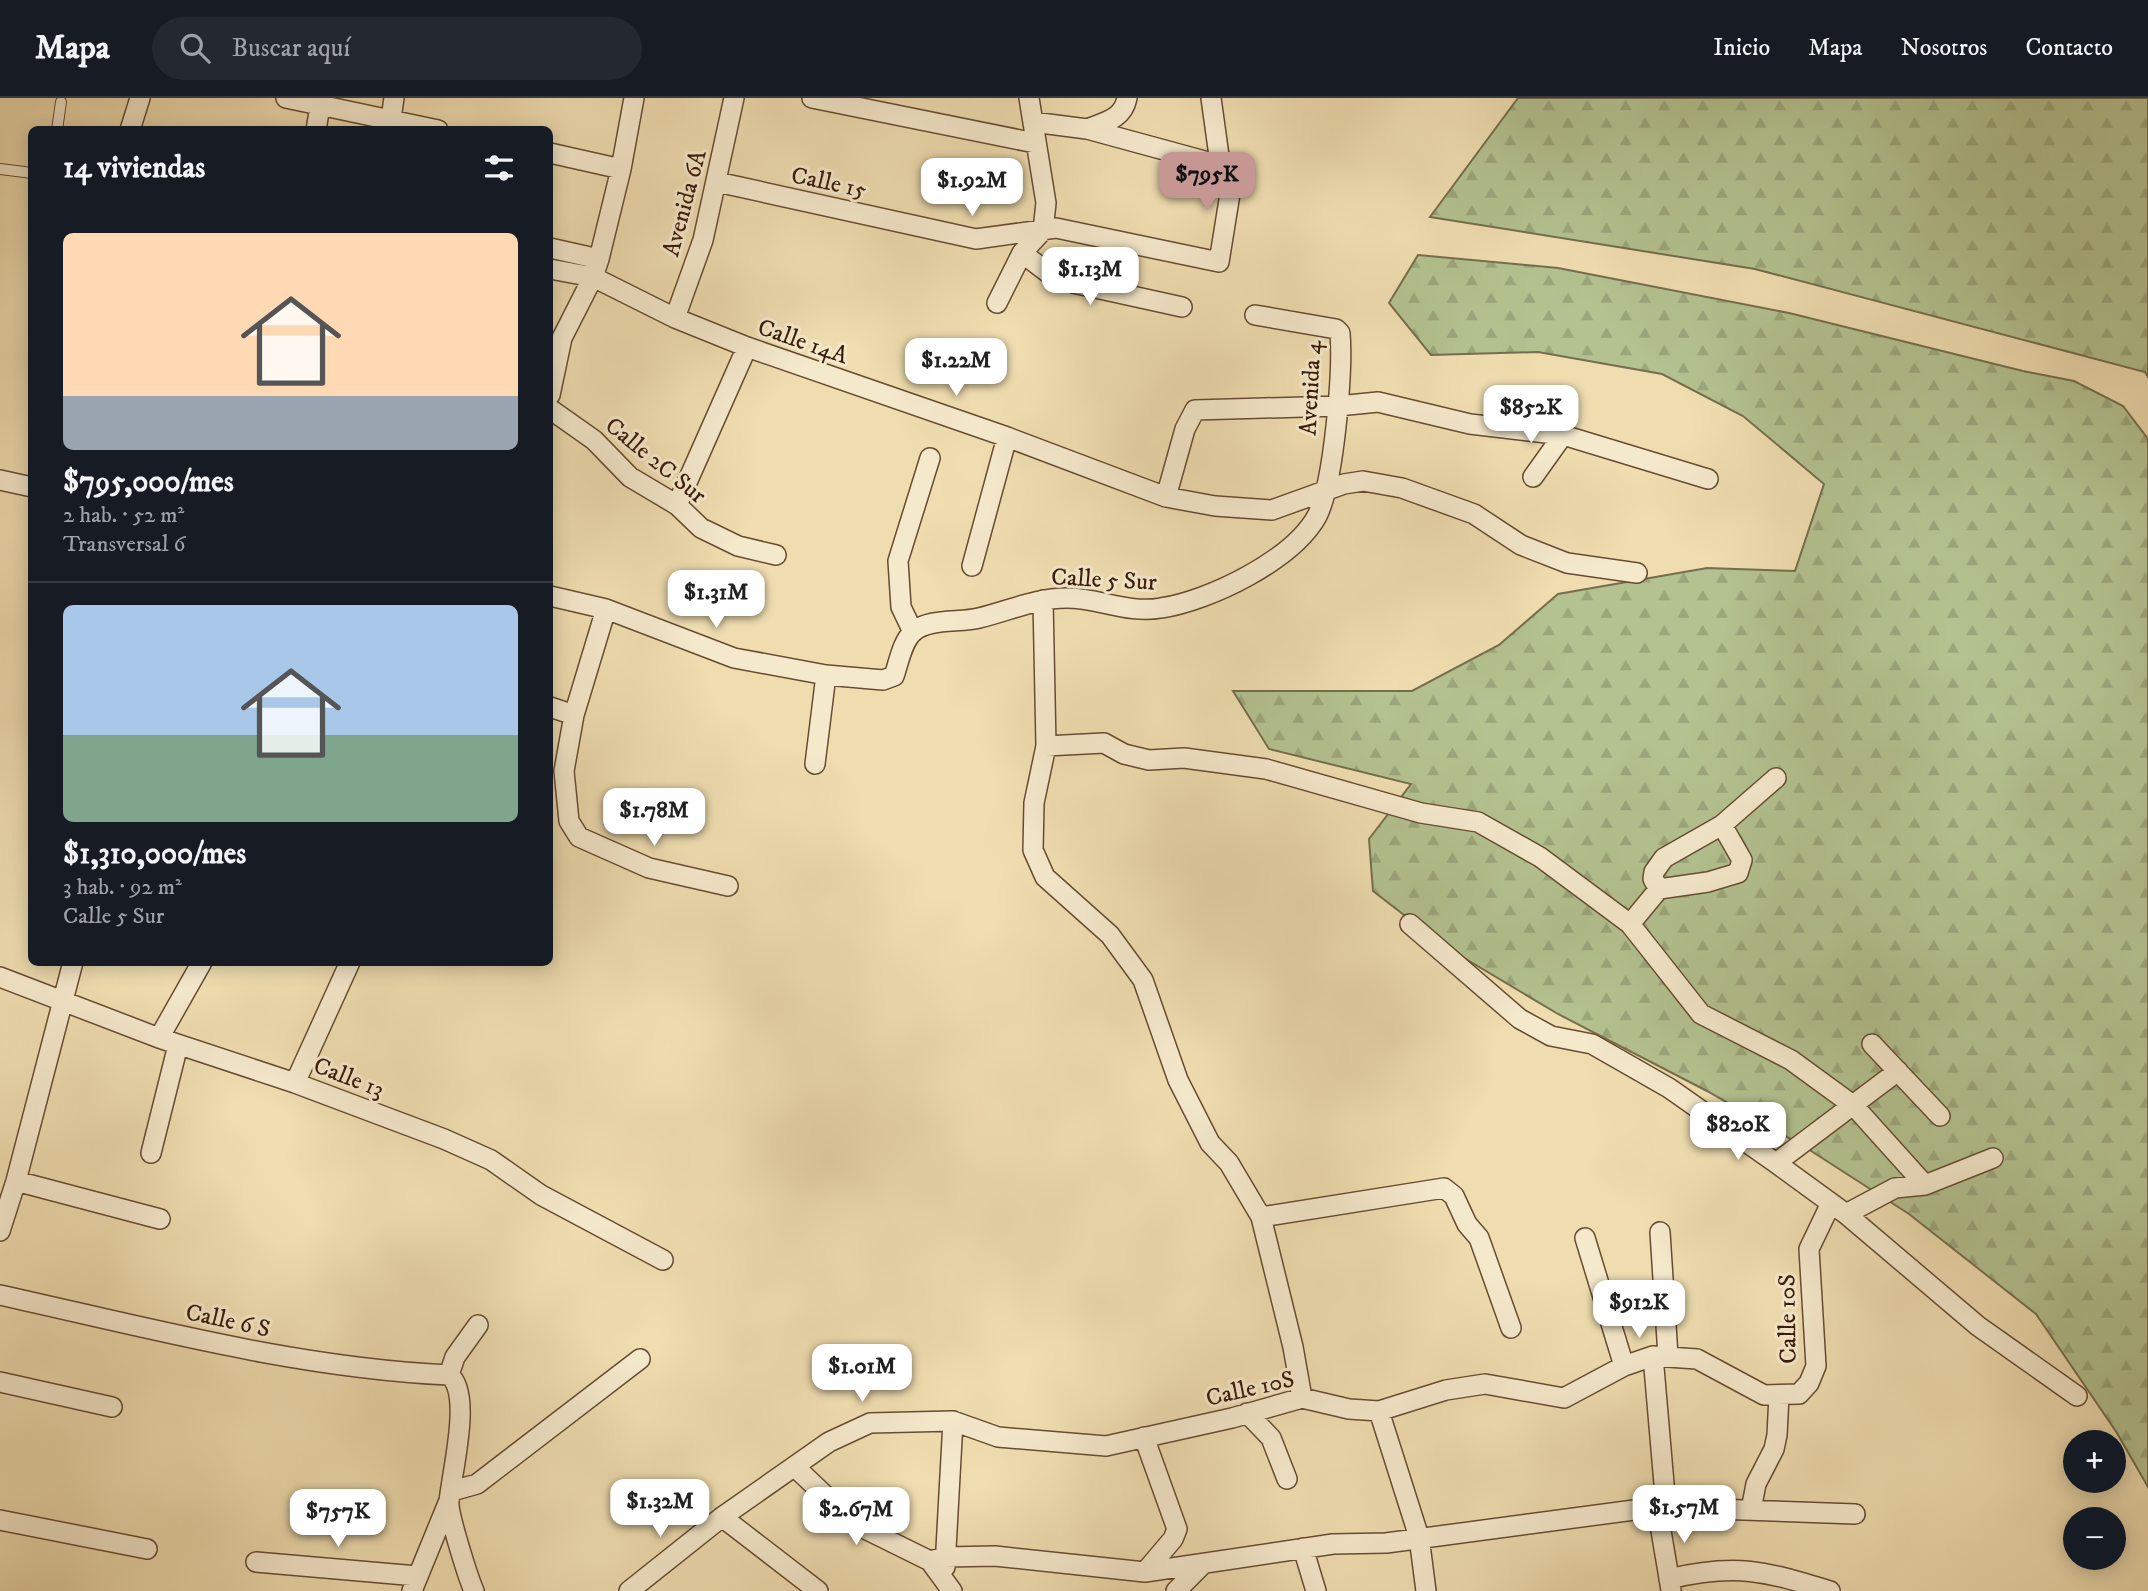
<!DOCTYPE html>
<html lang="es">
<head>
<meta charset="utf-8">
<style>
	:root { --surface:#171b24; --page:#242831; --text:#f1f3f6; --muted:#9ea1a6; --line:#363941; --accent:#c59692 }
	body { margin:0; font-family:"IM FELL DW Pica",serif; background:var(--page); color:var(--text); height:100vh; display:flex; flex-direction:column; font-size:26px; white-space:nowrap }
	* { box-sizing:border-box; margin:0 }
	p { font-size:23px; color:var(--muted) }
	.icon { flex:none; width:38px; height:38px; fill:none; stroke:currentColor; stroke-width:2; stroke-linecap:round; stroke-linejoin:round }
	.map { position:relative; flex:1; overflow:hidden }
	.sheet { position:absolute; left:28px; top:28px; width:525px; height:840px; display:flex; flex-direction:column; background:var(--surface); border-radius:10px; box-shadow:0 4px 18px #0003 }
	.sheet>* { flex:none }
	.buttons { position:absolute; left:2063px; top:1332px; display:grid; gap:14px }
	.buttons a { display:grid; place-items:center; width:63px; height:63px; border-radius:50%; background:var(--surface); box-shadow:0 4px 18px #0003; font-size:35px }
	.price { position:absolute; translate:-50% -60px; padding:0 16px; border-radius:14px; background:#fff; color:#222; font-size:23px; line-height:46px; filter:drop-shadow(0 2px 4px #0008) }
	.price::after { content:''; position:absolute; left:50%; top:42px; width:21px; height:16px; margin-left:-10px; background:inherit; clip-path:polygon(0 0,100% 0,50% 100%) }
	.price.selected { background:var(--accent); color:#111 }
	ul { padding:0; list-style:none }
	li { display:grid; align-content:center; gap:14px; height:371px; padding:0 35px }
	li+li { border-top:2px solid var(--line) }
	li span { display:grid; place-items:center; height:217px; border-radius:10px; color:#555 }
	li>.icon { margin-inline-start:auto }
	span .icon { width:126px; height:126px; fill:#fffc; stroke-width:1 }
	li b { font-size:30px }
	h2 { display:flex; justify-content:space-between; align-items:center; height:84px; padding:0 35px; font-size:30px }
	header { display:flex; align-items:center; gap:42px; box-sizing:border-box; height:98px; padding:0 35px; background:var(--surface); border-bottom:2px solid var(--line) }
	header strong { font-size:33px }
	nav { display:flex; gap:38px; margin-inline-start:auto; font-size:24px }
	.search { width:490px; height:63px; background:var(--page); display:flex; align-items:center; gap:18px; box-sizing:border-box; padding:0 24px; border-radius:38px; color:var(--muted); font-size:26px }
	.map>svg:first-child { display:block }
</style>
</head>
<body>
<header>
<strong>Mapa</strong>
<div class="search"><svg class="icon" aria-label="search" viewBox="0 0 24 24"><circle cx="10" cy="10" r="6"/><path d="M15 15l6 6"/></svg>Buscar aquí</div>
<nav><a>Inicio</a><a>Mapa</a><a>Nosotros</a><a>Contacto</a></nav>
</header>
<div class="map">
<svg width="2148" height="1493" viewBox="0 0 2148 1493">
	<defs>
		<pattern id="forest-firs" width="22" height="20" patternUnits="userSpaceOnUse" patternTransform="scale(1.75)"><rect width="22" height="20" fill="#b3c290"/><path d="M5 1l3.5 6h-7zM16 11l3.5 6h-7z" fill="#9ba67b"/></pattern>
	</defs>
	<rect width="100%" height="100%" fill="#efddb0"/>
	<filter id="stains"><feTurbulence type="fractalNoise" baseFrequency=".00286" numOctaves="4"/><feColorMatrix values="0 0 0 0 .2 0 0 0 0 .09 0 0 0 0 .02 0 0 0 .5 -.17"/></filter>
	<radialGradient id="worn" r=".72"><stop offset=".6" stop-color="#630" stop-opacity="0"/><stop offset="1" stop-color="#630" stop-opacity=".3"/></radialGradient>
	<!-- forest -->
	<path fill="url(#forest-firs)" stroke="#766e4c" stroke-width="2" d="M1518,0H2148V279L2145,274L1755,171L1430,119Z
		M1418,157L1558,170L1789,215L2023,273L2074,283L2123,308L2148,341V1389L2117,1335L2036,1216L1909,1116L1808,1051L1707,993L1558,916L1444,848L1373,793L1369,741L1411,686L1269,651L1233,593H1412L1499,547L1558,496L1707,470L1795,473L1824,386L1743,318L1662,276L1538,254L1431,257L1389,205Z"/>
	<g fill="none" stroke-linecap="round" stroke-linejoin="round">
		<!-- lane casing -->
		<g stroke="#674c32" stroke-width="12">
			<path id="lane" d="M57,32L61,4
				M0,71L32,75"/>
		</g>
		<!-- street casing -->
		<g stroke="#674c32" stroke-width="22">
			<path id="street" d="M286,0L438,32
				M812,0L1035,45
				M1211,0L1220,65
				M391,21L394,0
				M1087,31C1105,24 1123,21 1127,0
				M130,32L140,0
				M316,32L320,8
				M550,55L621,71
				M717,84L976,141L1056,130L1219,164L1234,71L1087,31L1033,24
				M550,150L599,161
				M1022,155L1051,177L1073,185L1182,209
				M550,171L593,179L675,220L747,249L1007,339L1166,399L1215,408L1272,412L1344,386L1363,383L1402,390L1474,416L1521,447L1567,465L1637,475
				M997,205L1022,155L1043,132L1046,105L1029,0
				M675,220L703,142L734,0
				M550,297L562,240L593,179L599,161L621,71L634,0
				M550,311L594,342L630,379L677,407L701,430L738,448L776,457
				M1533,379L1563,337
				M0,382L32,389
				M1166,399L1185,331L1195,312L1338,308L1378,304L1470,326L1563,337L1708,381
				M677,407L747,249
				M972,468L1007,339
				M550,498L606,511L734,560L826,577L883,582L894,578C899,564 902,544 913,534C928,520 960,525 979,520C1009,513 1035,500 1067,500C1099,500 1128,516 1161,510C1209,503 1293,462 1317,418C1334,385 1343,273 1340,235L1336,231L1255,217
				M1043,502L1046,648L1034,705L1033,752L1045,779L1110,837L1143,882L1178,982L1210,1045L1229,1065L1261,1119L1293,1249L1302,1300
				M606,511L574,617L564,673L569,723L579,739L649,770L728,788
				M913,534L901,509L898,463L930,360
				M550,609L574,617
				M1046,648L1104,645L1124,656L1149,662L1184,660L1266,671L1421,715L1478,724L1540,759L1630,826L1701,916L1791,962L1854,1008L1925,1087
				M815,666L826,577
				M1659,791L1708,784L1738,775L1742,762L1722,727
				M1410,826L1520,921L1551,938L1592,946L1669,990L1776,1065L1846,1116L1978,1228L2077,1298
				M1630,826L1659,791L1653,781L1654,774L1664,760L1722,727L1776,680
				M0,879L159,940L295,985L444,1041L491,1062L541,1097L663,1162
				M159,940L202,864
				M1872,946L1940,1018
				M295,985L350,864
				M151,1055L178,947
				M1776,1065L1898,973
				M16,1083L160,1121
				M1846,1116L1895,1090L1925,1087L1993,1060
				M1261,1119L1444,1090L1454,1098L1467,1126L1479,1140L1511,1230
				M0,1133L16,1083L73,864
				M1660,1134L1668,1258
				M1585,1140L1624,1268
				M0,1197C149,1230 297,1270 449,1277
				M1653,1258L1666,1409
				M0,1284L112,1309
				M1379,1313L1419,1439L1426,1493
				M1247,1315L1271,1340L1287,1381
				M1144,1339L1177,1431L1173,1441L1145,1474
				M795,1369L855,1426L930,1463L952,1493
				M452,1393L477,1386L640,1261
				M1657,1409L1671,1492
				M1751,1412L1756,1386L1774,1351L1777,1337L1779,1298
				M722,1419L818,1493
				M0,1422L147,1451
				M1303,1450L1316,1493
				M930,1463L945,1459L995,1458L1145,1474L1333,1446L1386,1445L1657,1409L1855,1416
				M256,1464L417,1478
				M945,1469L953,1323
				M1669,1481C1736,1465 1765,1473 1830,1493
				M412,1493L448,1405
				M474,1493C468,1479 448,1416 449,1404C451,1377 473,1295 449,1277L455,1259L478,1227
				M629,1493L722,1419L829,1344L870,1325L953,1323L998,1339L1106,1348L1232,1320L1302,1300L1349,1311L1379,1313L1446,1292L1485,1286L1564,1300L1624,1268L1653,1258L1697,1261L1764,1297L1799,1296L1809,1285L1816,1268L1809,1151L1831,1105
				M1176,1493L1202,1467"/>
		</g>
		<!-- lane -->
		<use href="#lane" stroke="#f5e9cc" stroke-width="10"/>
		<!-- street -->
		<use href="#street" stroke="#f5e9cc" stroke-width="19"/>
	</g>
	<g text-anchor="middle" stroke-width="6" stroke-linejoin="round" paint-order="stroke">
		<!-- street labels -->
		<g font-size="24" fill="#3a1b08" stroke="#f5e9cc">
			<text transform="translate(829 84) rotate(12)" y="8">Calle 15</text>
			<text transform="translate(684 105) rotate(-75)" y="8">Avenida 6A</text>
			<text transform="translate(803 243) rotate(19)" y="8">Calle 14A</text>
			<text transform="translate(1310 290) rotate(-87)" y="8">Avenida 4</text>
			<text transform="translate(656 362) rotate(39)" y="8">Calle 2C Sur</text>
			<text transform="translate(1104 481) rotate(3)" y="8">Calle 5 Sur</text>
			<text transform="translate(349 979) rotate(21)" y="8">Calle 13</text>
			<text transform="translate(1787 1221) rotate(-91)" y="8">Calle 10S</text>
			<text transform="translate(228 1222) rotate(12)" y="8">Calle 6 S</text>
			<text transform="translate(1250 1290) rotate(-13)" y="8">Calle 10S</text>
		</g>
	</g>
	<rect width="100%" height="100%" filter="url(#stains)"/>
	<rect width="100%" height="100%" fill="url(#worn)"/>
</svg>
<div class="buttons">
<a>+</a>
<a>−</a>
</div>
<b class="price selected" style="left:1207px;top:114px">$795K</b>
<b class="price" style="left:972px;top:120px">$1.92M</b>
<b class="price" style="left:1090px;top:209px">$1.13M</b>
<b class="price" style="left:956px;top:300px">$1.22M</b>
<b class="price" style="left:1531px;top:347px">$852K</b>
<b class="price" style="left:716px;top:532px">$1.31M</b>
<b class="price" style="left:654px;top:750px">$1.78M</b>
<b class="price" style="left:1738px;top:1064px">$820K</b>
<b class="price" style="left:1639px;top:1242px">$912K</b>
<b class="price" style="left:862px;top:1306px">$1.01M</b>
<b class="price" style="left:660px;top:1441px">$1.32M</b>
<b class="price" style="left:1684px;top:1447px">$1.57M</b>
<b class="price" style="left:856px;top:1449px">$2.67M</b>
<b class="price" style="left:338px;top:1451px">$757K</b>
<section class="sheet">
<h2>14 viviendas<svg class="icon" aria-label="filters" viewBox="0 0 24 24"><path d="M4 7h16M4 17h16"/><circle cx="9" cy="7" r="2"/><circle cx="15" cy="17" r="2"/></svg></h2>
<ul>
<li><span style="background:linear-gradient(#ffd9b3 75%,#9aa5b1 0)"><svg class="icon" aria-label="home" viewBox="0 0 24 24"><path d="M3 11l9-7 9 7M6 9v11h12V9"/></svg></span><div><b>$795,000/mes</b><p>2 hab. · 52 m²</p><p>Transversal 6</p></div></li>
<li><span style="background:linear-gradient(#a9c7e8 60%,#7fa58c 0)"><svg class="icon" aria-label="home" viewBox="0 0 24 24"><path d="M3 11l9-7 9 7M6 9v11h12V9"/></svg></span><div><b>$1,310,000/mes</b><p>3 hab. · 92 m²</p><p>Calle 5 Sur</p></div></li>
</ul>
</section>
</div>
</body>
</html>
